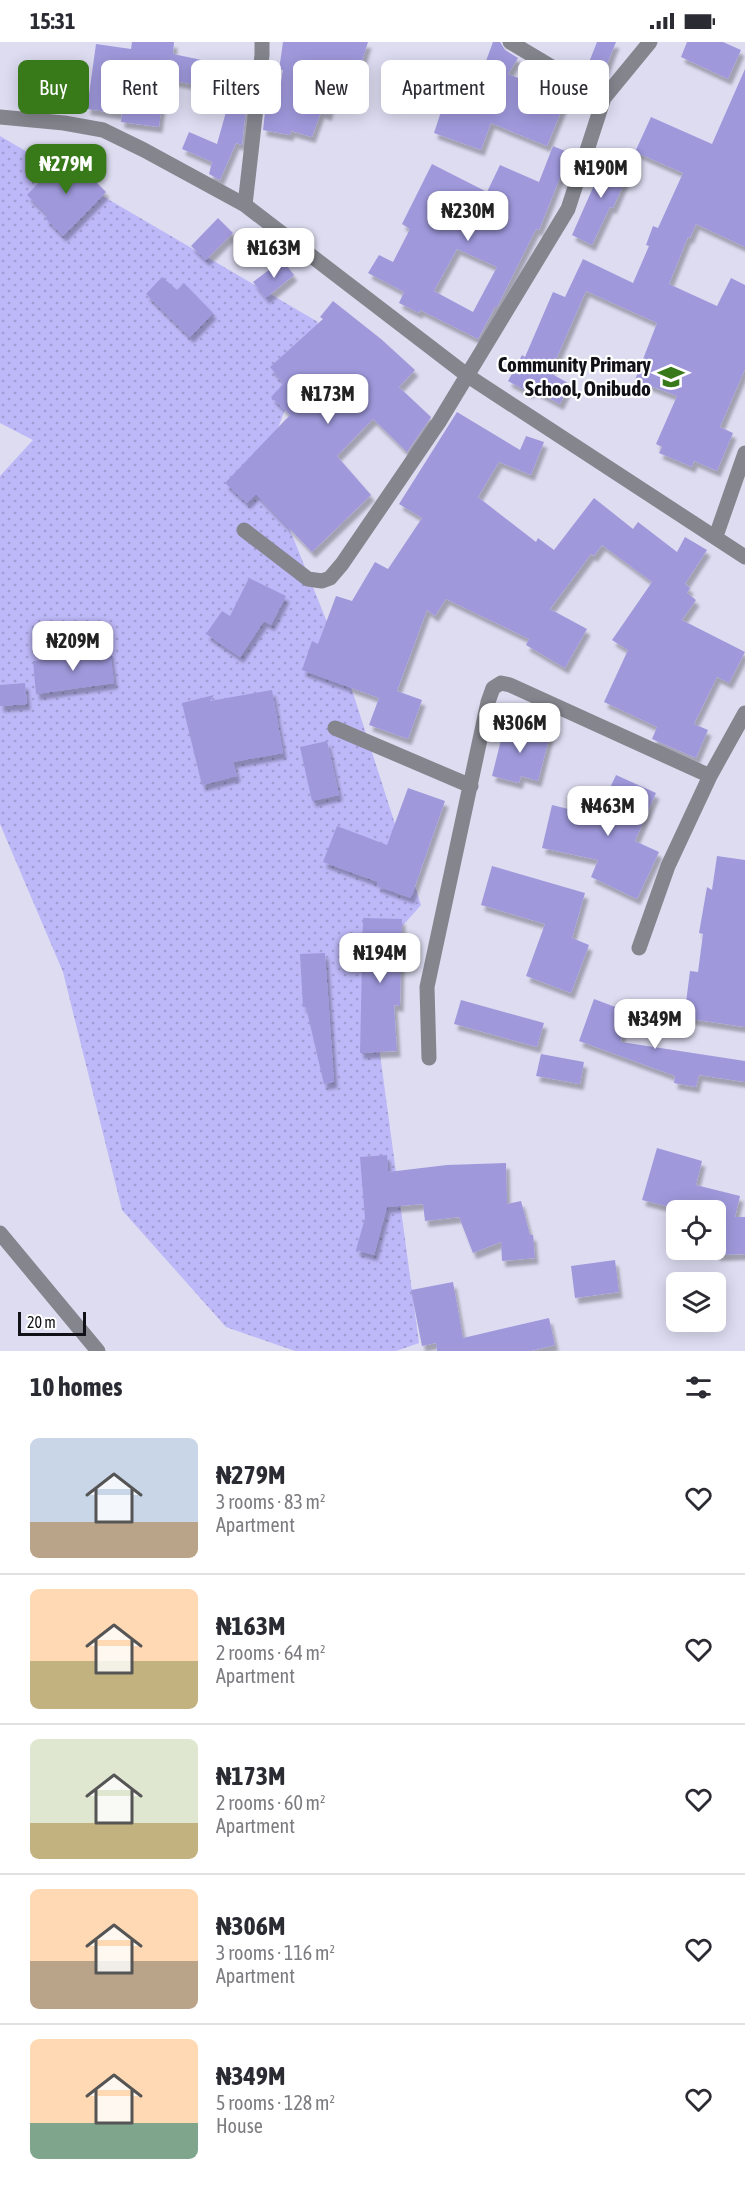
<!DOCTYPE html>
<html lang="en">
<head>
<meta charset="utf-8">
<style>
	:root { --surface:#fff; --page:#f7f7f7; --text:#2b2b33; --muted:#7c7c81; --line:#e1e1e2; --accent:#387919 }
	body { margin:0; font-family:"Asap Condensed",sans-serif; background:var(--page); color:var(--text); height:100vh; display:flex; flex-direction:column; font-size:22px; white-space:nowrap }
	* { box-sizing:border-box; margin:0 }
	p { font-size:20px; color:var(--muted) }
	.icon { flex:none; width:33px; height:33px; fill:none; stroke:currentColor; stroke-width:2; stroke-linecap:round; stroke-linejoin:round }
	.map { position:relative; height:1309px; overflow:hidden }
	.sheet { display:flex; flex-direction:column; background:var(--surface); flex:1 }
	.sheet>* { flex:none }
	.top-card { position:absolute; left:18px; top:18px; width:710px; height:54px; display:flex; gap:12px }
	.controls { position:absolute; left:666px; top:1158px; display:grid; gap:12px }
	.controls a { display:grid; place-items:center; width:60px; height:60px; border-radius:9px; background:var(--surface); box-shadow:0 3px 15px #0003; font-size:30px }
	.scale { position:absolute; left:18px; bottom:15px; width:68px; box-sizing:border-box; padding-left:6px; border:3px solid #121118; border-top:0; font-size:16px; line-height:21px; white-space:nowrap; color:#121118; -webkit-text-stroke:4px #fff; paint-order:stroke }
	.price { position:absolute; translate:-50% -51px; padding:0 14px; border-radius:12px; background:#fff; color:#222; font-size:20px; line-height:39px; filter:drop-shadow(0 2px 3px #0008) }
	.price::after { content:''; position:absolute; left:50%; top:36px; width:18px; height:14px; margin-left:-9px; background:inherit; clip-path:polygon(0 0,100% 0,50% 100%) }
	.price.active { background:var(--accent); color:#fff }
	ul { padding:0; list-style:none }
	li { display:flex; align-items:center; gap:18px; height:150px; padding:0 30px }
	li+li { border-top:2px solid var(--line) }
	li span { display:grid; place-items:center; flex:none; width:168px; height:120px; border-radius:9px; color:#555 }
	li>.icon { margin-inline-start:auto }
	span .icon { width:72px; height:72px; fill:#fffc; stroke-width:1 }
	li b { font-size:26px }
	h2 { display:flex; justify-content:space-between; align-items:center; height:72px; padding:0 30px; font-size:26px }
	.pill { padding:0 21px; border-radius:9px; background:var(--surface); box-shadow:0 3px 15px #0003; font-size:21px; line-height:54px }
	.pill.active { background:var(--accent); color:#fff }
	.status { display:flex; justify-content:space-between; align-items:center; height:42px; padding:0 30px; background:var(--surface); direction:ltr }
	.status svg { height:16px; fill:currentColor }
	.map>svg:first-child { display:block }
</style>
</head>
<body>
<div class="status"><b>15:31</b><svg viewBox="0 0 49 12"><path d="M0 12V9h3v3zM5 12V6h3v6zM10 12V3h3v9zM15 12V0h3v12zM26 1h20v11H26zM47 4h2v5h-2z"/></svg></div>
<div class="map">
<svg width="745" height="1309" viewBox="0 0 745 1309">
	<defs>
		<pattern id="grass-dots" width="8" height="8" patternUnits="userSpaceOnUse" patternTransform="scale(1.5)"><rect width="8" height="8" fill="#bdb8f7"/><path d="M2 2h.1M6 6h.1" fill="none" stroke="#a19dd3" stroke-width="1.8" stroke-linecap="round"/></pattern>
		<filter id="shadow"><feDropShadow dx="3.5" dy="6" stdDeviation="1.5" flood-color="#0004"/></filter>
	</defs>
	<rect width="100%" height="100%" fill="#dddcf1"/>
	<!-- grass -->
	<path fill="url(#grass-dots)" d="M0,94L318,280L264,423L343,620L421,863L368,923L419,1301L396,1309H295L226,1285L122,1168L63,930L0,782V434L33,398L0,381Z"/>
	<!-- building -->
	<path fill="#9f99dc" fill-rule="evenodd" filter="url(#shadow)" d="M132,0H174L173,12L221,22L216,47L165,37L159,85L121,80L122,72L87,67L96,2L131,7Z
		M283,0H368L360,26L349,23L336,64L331,62L328,73L321,70L312,95L291,89L290,93L263,88L266,61L277,64L283,28H279Z
		M493,0H500L505,8L518,16L508,32L567,55L547,104L491,81L481,108L434,91L458,18L483,27Z
		M597,0H616L600,40L584,33Z
		M687,0H723L741,8L728,37L681,15Z
		M745,27V205L696,182L690,196L688,195L669,242L717,264L731,236L745,243V327L720,385L733,391L717,429L694,419L692,425L659,411L662,405L656,402L677,354L635,338L657,281L586,249L550,331L570,342L560,362L532,347L530,351L508,339L522,313L525,315L553,250L565,255L583,217L633,241L649,204L646,203L653,184L658,186L683,131L635,110L651,75L712,102Z
		M231,52L247,56L242,103L236,101L220,138L209,132L212,120L182,107L189,90L217,102Z
		M553,104L570,111L539,188L536,187L497,265H495L478,297L420,268L419,271L399,261L404,250L368,231L379,213L393,220L410,187L402,182L432,122L487,150L500,123L539,140ZM457,207L497,225L473,270L434,249Z
		M64,114L86,135L88,132L106,150L63,194L45,176L48,173L27,153Z
		M607,114L631,125L613,166L610,165L592,203L572,193Z
		M218,176L233,191L206,218L191,204Z
		M282,218L294,233L266,256L253,240Z
		M162,235L177,248L184,241L213,271L190,295L146,252Z
		M333,259L381,297L415,328L399,345L431,375L407,410L373,377L337,414L371,453L312,510L256,452L247,461L225,441L290,373L271,355L284,341L270,325L323,277L320,275Z
		M457,370L520,408L526,394L544,400L531,433L499,420L478,455L536,500L538,496L554,508L594,456L633,487L638,480L677,510L685,495L707,508L685,542L690,546L687,551L696,558L682,578L745,610L729,641L717,635L694,682L708,688L696,716L652,697L657,685L604,660L628,608L612,598L652,540L602,503L594,514L591,512L550,567L587,587L565,626L526,603L529,597L446,557L435,574L427,568L397,649L422,658L408,697L369,683L379,656L302,628L312,599L318,602L336,554L352,559L375,520L388,527L422,476L399,462Z
		M249,536L286,554L271,583L264,579L240,615L206,592L222,569L230,574Z
		M110,609L114,641L36,652L33,619Z
		M25,641L27,662L0,664V643Z
		M272,648L283,711L233,720L237,734L202,743L182,661L214,653L210,659Z
		M505,682L550,693L538,739L521,734L519,741L492,734Z
		M327,699L339,753L312,759L300,705Z
		M616,733L656,751L635,799L659,810L637,857L591,835L598,818L542,806L552,763L597,774Z
		M408,746L445,759L411,856L377,844L378,840L323,820L337,784L387,803Z
		M717,814L745,818V985L684,976L690,929L698,930L703,892L699,891L707,845L712,848Z
		M492,824L585,851L572,896L589,903L571,951L526,934L545,882L481,863Z
		M363,876L402,877L400,964L394,963L397,1009L360,1011Z
		M325,911L334,1040L324,1042L306,965H303L300,912Z
		M594,957L626,969L621,1000L745,1019V1040L699,1033L696,1045L674,1041L675,1034L579,999Z
		M461,958L544,981L537,1005L454,982Z
		M541,1012L584,1020L580,1042L536,1034Z
		M657,1106L702,1119L696,1143L740,1154L735,1175H745V1212L716,1213V1168H682L642,1158Z
		M387,1113L388,1130L447,1123L506,1121L507,1162L521,1159L530,1193H533L535,1216L502,1219L501,1200L473,1211L459,1175L425,1179L423,1162L387,1165L374,1213L356,1208L365,1176L360,1115Z
		M615,1218L619,1250L575,1256L571,1224Z
		M453,1240L463,1296L549,1276L555,1303L531,1309H437L436,1301L422,1304L411,1248Z"/>
	<g fill="none" stroke-linecap="round" stroke-linejoin="round">
		<!-- minor -->
		<path stroke="#85858e" stroke-width="15" d="M510,0L604,56
			M0,75L64,81L103,88L144,108L245,163L468,334L745,515
			M245,163L262,13V0
			M244,488L308,537L322,539L330,536L342,522L439,380L568,167L604,56L650,0
			M716,494L745,411
			M335,686L471,744
			M639,906L668,824L710,734L745,671
			M429,1016L427,945L488,660L493,646L501,641L510,643L710,734
			M0,1191L98,1309"/>
	</g>
	<!-- icons -->
	<defs>
		<g id="school-bare" transform="scale(2.07)"><path d="M0-5L7-2L0 1L-7-2ZM-4 1L0 2.5L4 1V4Q0 6-4 4Z" fill="#387919" stroke="#fff" stroke-width="2.5" paint-order="stroke"/></g>
	</defs>
	<g fill-rule="evenodd">
		<use href="#school-bare" x="671" y="335"/>
	</g>
	<g text-anchor="middle" stroke-width="4.5" stroke-linejoin="round" paint-order="stroke">
		<!-- poi labels -->
		<g font-size="21" font-weight="bold" fill="#121118" stroke="#fff" text-anchor="end">
			<text x="651" y="330">Community Primary<tspan x="651" dy="24">School, Onibudo</tspan></text>
		</g>
	</g>
</svg>
<div class="controls">
<a><svg class="icon" aria-label="locate" viewBox="0 0 24 24"><circle cx="12" cy="12" r="6"/><path d="M12 2v4M12 18v4M2 12h4M18 12h4"/></svg></a>
<a><svg class="icon" aria-label="layers" viewBox="0 0 24 24"><path d="M12 4l9 5-9 5-9-5zM3 14l9 5 9-5"/></svg></a>
</div>
<div class="scale">20 m</div>
<b class="price active" style="left:66px;top:153px">₦279M</b>
<b class="price" style="left:601px;top:157px">₦190M</b>
<b class="price" style="left:468px;top:200px">₦230M</b>
<b class="price" style="left:274px;top:237px">₦163M</b>
<b class="price" style="left:328px;top:383px">₦173M</b>
<b class="price" style="left:73px;top:630px">₦209M</b>
<b class="price" style="left:520px;top:712px">₦306M</b>
<b class="price" style="left:608px;top:795px">₦463M</b>
<b class="price" style="left:380px;top:942px">₦194M</b>
<b class="price" style="left:655px;top:1008px">₦349M</b>
<div class="top-card">
<a class="pill active">Buy</a>
<a class="pill">Rent</a>
<a class="pill">Filters</a>
<a class="pill">New</a>
<a class="pill">Apartment</a>
<a class="pill">House</a>
</div>
</div>
<section class="sheet">
<h2>10 homes<svg class="icon" aria-label="filters" viewBox="0 0 24 24"><path d="M4 7h16M4 17h16"/><circle cx="9" cy="7" r="2"/><circle cx="15" cy="17" r="2"/></svg></h2>
<ul>
<li><span style="background:linear-gradient(#c9d6e8 70%,#b9a48a 0)"><svg class="icon" aria-label="home" viewBox="0 0 24 24"><path d="M3 11l9-7 9 7M6 9v11h12V9"/></svg></span><div><b>₦279M</b><p>3 rooms · 83 m²</p><p>Apartment</p></div><svg class="icon" aria-label="heart" viewBox="0 0 24 24"><path d="M12 20l-8-8c-3-5 5-10 8-4 3-6 11-1 8 4z"/></svg></li>
<li><span style="background:linear-gradient(#ffd9b3 60%,#c2b280 0)"><svg class="icon" aria-label="home" viewBox="0 0 24 24"><path d="M3 11l9-7 9 7M6 9v11h12V9"/></svg></span><div><b>₦163M</b><p>2 rooms · 64 m²</p><p>Apartment</p></div><svg class="icon" aria-label="heart" viewBox="0 0 24 24"><path d="M12 20l-8-8c-3-5 5-10 8-4 3-6 11-1 8 4z"/></svg></li>
<li><span style="background:linear-gradient(#dfe7d0 70%,#c2b280 0)"><svg class="icon" aria-label="home" viewBox="0 0 24 24"><path d="M3 11l9-7 9 7M6 9v11h12V9"/></svg></span><div><b>₦173M</b><p>2 rooms · 60 m²</p><p>Apartment</p></div><svg class="icon" aria-label="heart" viewBox="0 0 24 24"><path d="M12 20l-8-8c-3-5 5-10 8-4 3-6 11-1 8 4z"/></svg></li>
<li><span style="background:linear-gradient(#ffd9b3 60%,#b9a48a 0)"><svg class="icon" aria-label="home" viewBox="0 0 24 24"><path d="M3 11l9-7 9 7M6 9v11h12V9"/></svg></span><div><b>₦306M</b><p>3 rooms · 116 m²</p><p>Apartment</p></div><svg class="icon" aria-label="heart" viewBox="0 0 24 24"><path d="M12 20l-8-8c-3-5 5-10 8-4 3-6 11-1 8 4z"/></svg></li>
<li><span style="background:linear-gradient(#ffd9b3 70%,#7fa58c 0)"><svg class="icon" aria-label="home" viewBox="0 0 24 24"><path d="M3 11l9-7 9 7M6 9v11h12V9"/></svg></span><div><b>₦349M</b><p>5 rooms · 128 m²</p><p>House</p></div><svg class="icon" aria-label="heart" viewBox="0 0 24 24"><path d="M12 20l-8-8c-3-5 5-10 8-4 3-6 11-1 8 4z"/></svg></li>
</ul>
</section>
</body>
</html>
